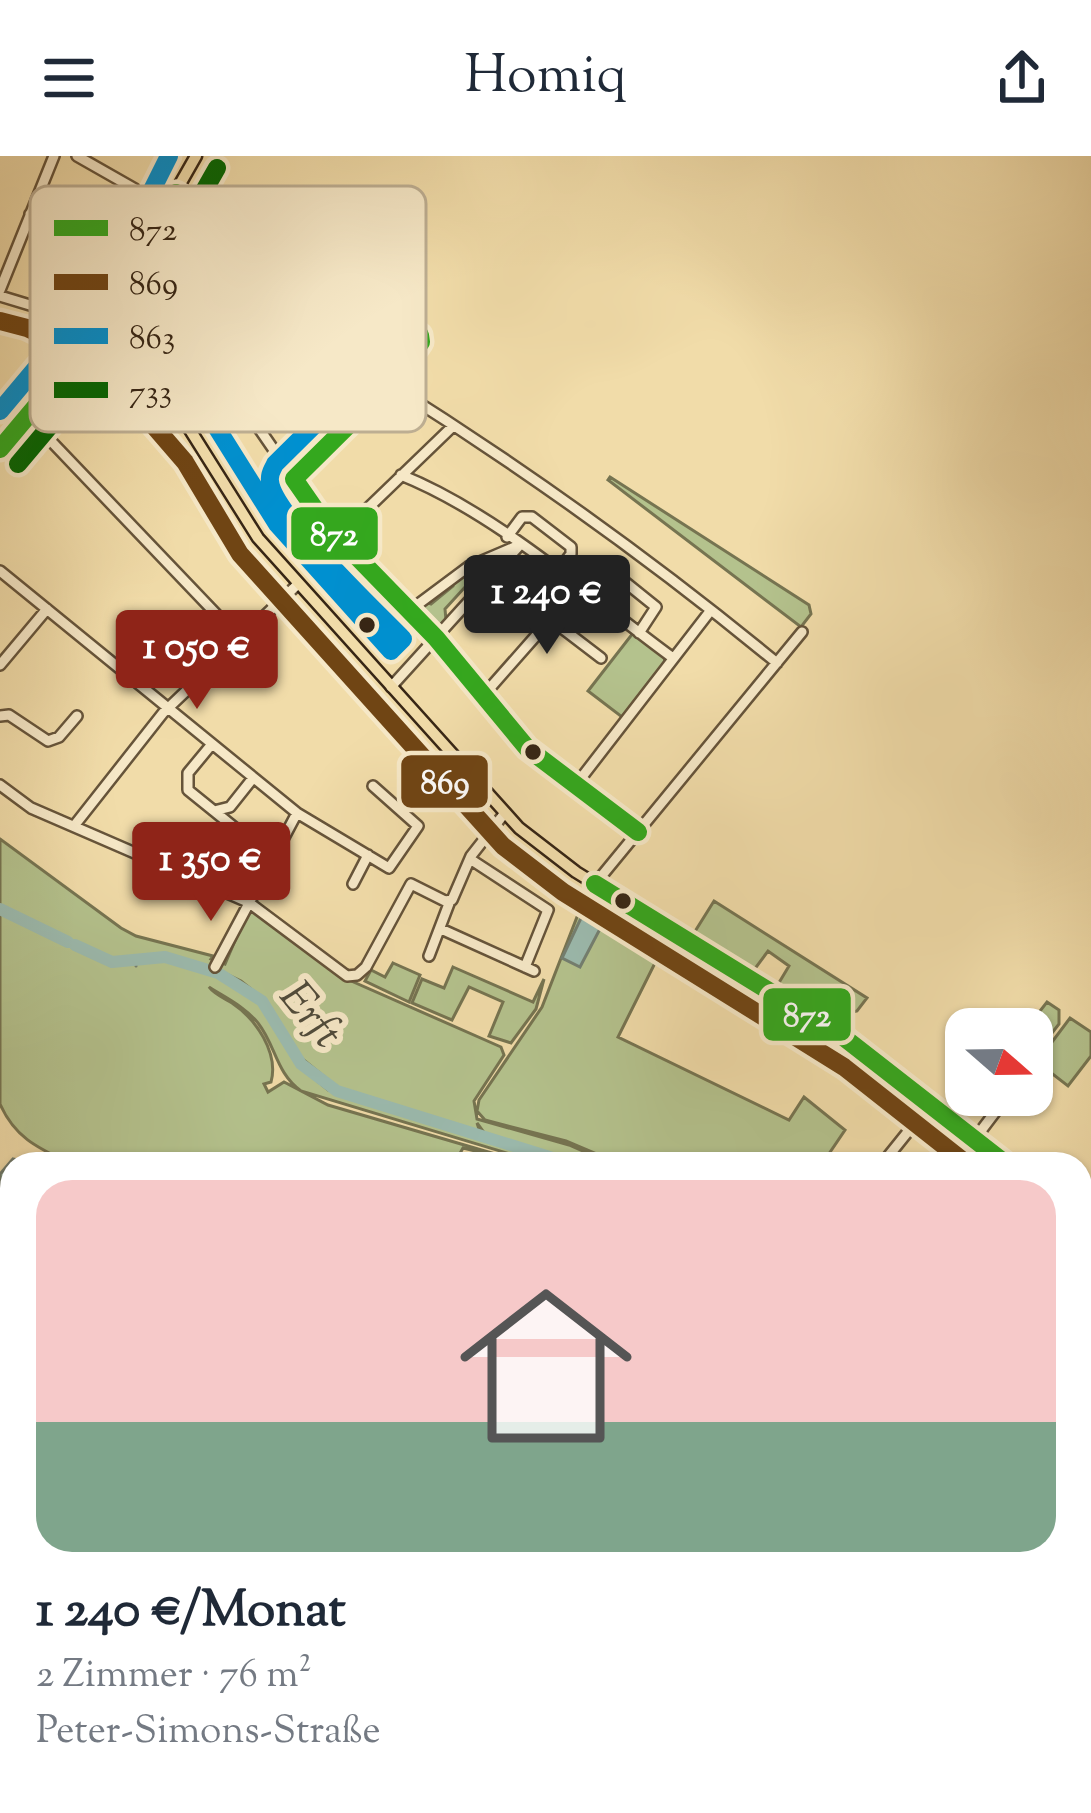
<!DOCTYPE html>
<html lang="de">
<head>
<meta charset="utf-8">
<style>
	:root { --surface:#fff; --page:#f2f2f3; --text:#1f2937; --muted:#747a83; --line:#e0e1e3; --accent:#8f2418 }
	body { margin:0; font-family:"Sorts Mill Goudy",serif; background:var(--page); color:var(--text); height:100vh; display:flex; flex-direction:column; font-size:45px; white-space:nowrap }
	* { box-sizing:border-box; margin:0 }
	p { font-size:39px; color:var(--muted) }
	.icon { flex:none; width:66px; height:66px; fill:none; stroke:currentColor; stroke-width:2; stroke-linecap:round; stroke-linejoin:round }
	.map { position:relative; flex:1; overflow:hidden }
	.drawer { position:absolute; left:0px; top:996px; width:1092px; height:663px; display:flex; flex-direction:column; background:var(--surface); border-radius:36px 36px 0 0; box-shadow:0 3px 9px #0004 }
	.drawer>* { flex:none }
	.needle { width:78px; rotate:110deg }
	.tools { position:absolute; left:945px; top:852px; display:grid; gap:24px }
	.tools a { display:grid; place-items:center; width:108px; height:108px; border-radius:24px; background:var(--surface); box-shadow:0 3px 9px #0004; font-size:60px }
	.price { position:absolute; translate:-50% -102px; padding:0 27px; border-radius:12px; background:var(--accent); color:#fff; font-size:39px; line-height:78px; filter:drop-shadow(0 3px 6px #0008) }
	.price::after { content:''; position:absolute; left:50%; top:72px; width:36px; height:27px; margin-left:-18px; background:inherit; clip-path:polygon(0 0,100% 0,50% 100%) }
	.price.on { background:#222; color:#fff }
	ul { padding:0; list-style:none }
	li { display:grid; align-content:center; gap:24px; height:636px; padding:0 36px }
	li+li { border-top:3px solid var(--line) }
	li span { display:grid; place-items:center; height:372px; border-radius:36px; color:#555 }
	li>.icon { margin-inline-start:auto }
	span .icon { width:216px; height:216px; fill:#fffc; stroke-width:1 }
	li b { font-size:51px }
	header { display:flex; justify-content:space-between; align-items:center; height:156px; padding:0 36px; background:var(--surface); font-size:54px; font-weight:600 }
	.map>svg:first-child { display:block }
</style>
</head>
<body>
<header><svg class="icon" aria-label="menu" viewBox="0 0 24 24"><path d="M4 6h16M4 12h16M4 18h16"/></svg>Homiq<svg class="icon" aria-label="share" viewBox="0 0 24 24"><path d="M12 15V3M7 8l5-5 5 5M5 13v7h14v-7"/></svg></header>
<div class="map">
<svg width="1091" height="1657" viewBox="0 0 1091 1657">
	<rect width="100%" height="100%" fill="#f1dca9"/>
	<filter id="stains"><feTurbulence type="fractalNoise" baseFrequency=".00167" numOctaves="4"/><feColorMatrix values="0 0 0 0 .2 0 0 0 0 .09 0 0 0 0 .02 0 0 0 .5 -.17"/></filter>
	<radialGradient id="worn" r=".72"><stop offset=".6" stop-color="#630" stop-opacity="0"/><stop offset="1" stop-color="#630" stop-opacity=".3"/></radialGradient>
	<!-- green -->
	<path fill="#b4c28d" stroke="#767451" stroke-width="3" d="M610,321L809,449L811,458L801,471L608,324Z
		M505,400L497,410L486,408L445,453L446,464L440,470H433L430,462L419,456L426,446L431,448L453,430V423Z
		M633,477L664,500L665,506L622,561L588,535Z
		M0,683L121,772L136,780L213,800L211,803L225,808L249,752L340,820L501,891L504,899L474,945L477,963L569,989L612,1008H581L485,978L477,967L480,976L338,932L300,901L266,845L241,825L216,813L214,818L261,848L298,909L328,934L565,1008H543L301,935C276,917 276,890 258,867C244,850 226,842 209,831C214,838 222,841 232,847C256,863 279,897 271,926L264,928L268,936L284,926L328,949L529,1008L463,992L454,1008H71C38,992 15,982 0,948Z
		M592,736L669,779L618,881L789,964L804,941L845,974L822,1008H620L566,985L485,964L477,955L479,944L542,851L577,761Z
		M714,745L867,842L857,855L845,858L841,864L845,871L777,830L789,810L768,795L754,814L694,777Z
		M393,807L420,819L409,846L365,825L371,814L385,821Z
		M453,811L533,846L544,823L536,853L511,887L489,880L503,846L469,831L452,864L412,847L422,823L444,832Z
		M1047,846L1059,854V868L1034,900L1032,873H1026Z
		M1070,862L1091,876V900L1068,930L1037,906Z
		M652,1647H772L788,1657H669Z"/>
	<!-- water -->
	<path fill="#9bbaae" stroke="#737f71" stroke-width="3" d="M592,739L611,752L580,811L562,802Z
		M13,1003L40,1008H12V1105L0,1098V1018Z"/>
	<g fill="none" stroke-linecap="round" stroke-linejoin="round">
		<!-- stream -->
		<path stroke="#737f71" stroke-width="3" d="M135,803L136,810
			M0,1560L12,1567
			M159,1647L177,1657
			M638,1647L654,1657
			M367,1657L374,1647"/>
		<!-- river -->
		<path stroke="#9bbaae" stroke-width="12" d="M0,753L68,786
			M75,789L112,806L165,801L218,817L262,845L301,908L337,935L572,1008
			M1080,1230L1091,1235"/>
		<!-- minor casing -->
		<g stroke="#66543a" stroke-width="14">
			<path id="minor" d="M77,0L135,33
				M30,58L95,91
				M0,134L54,0
				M0,140L53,156L93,181
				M28,261L240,483
				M254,262L330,191
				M401,319C496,357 591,442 673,502
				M294,323L389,228
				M507,381L522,361H532L571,391V398L557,416
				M337,382L453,270
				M0,415L297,657L389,712L418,670L373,630
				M590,440L608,418H615L656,451L639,477
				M409,455L468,411L517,390
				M550,463L601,502
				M0,509L47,453
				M391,531L519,390
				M482,541L578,432
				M0,560L9,559L48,585L59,581L77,560
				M212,588L188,617V634L272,702
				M0,629L31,652L248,746L347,820L357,819L366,811L411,728L445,745L452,744L471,700L504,658
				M575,630L711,454
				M214,655L230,651L253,622
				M74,670L163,557L298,428
				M638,676L555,616L514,578L436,482L320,361L236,239L179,176L139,141L137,131L161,102L174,101C386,218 590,353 777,507
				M470,703L548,754L525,811
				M353,728L368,699
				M595,728L802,476
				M441,773L534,815
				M429,800L450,745
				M215,811L297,657
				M974,984L1008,939
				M882,1008L931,947
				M1080,1153L1091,1137
				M1080,1208L1091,1212"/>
		</g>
		<!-- major casing -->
		<g stroke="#372615" stroke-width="15">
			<path id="major" d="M93,181L187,269L258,382L519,672L576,716L858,891L1006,1008
				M0,293L93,181L196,0
				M1080,1051L1091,1057
				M1080,1626L1091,1601
				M1067,1657L1071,1647"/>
		</g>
		<!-- minor -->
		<use href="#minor" stroke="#f6e8c7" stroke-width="9"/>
		<!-- major -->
		<use href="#major" stroke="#f1dca9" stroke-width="10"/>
		<!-- bus-1 casing -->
		<g stroke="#f6e8c7" stroke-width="27">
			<path id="bus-1" d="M176,37L397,162L420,179L421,186
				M0,293L89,187L176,37
				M294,323L326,369L436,482L527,592L638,676
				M294,323L396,222L421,186
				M595,728L842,880L1006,1008"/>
		</g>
		<!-- bus-2 casing -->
		<g stroke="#f6e8c7" stroke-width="27">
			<path id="bus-2" d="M0,165L27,172L62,189L97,214L147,262L185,306L240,398L503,690L563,736L844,911L967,1008"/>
		</g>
		<!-- bus-3 casing -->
		<g stroke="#f6e8c7" stroke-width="27">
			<path id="bus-3" d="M0,255L78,162L93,157L106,161L205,253L277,368L391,495L403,483C377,456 273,358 270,325C269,317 272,315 275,308L378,206L391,187L160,55L152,34L169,0"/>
		</g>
		<!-- bus-4 casing -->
		<g stroke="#f6e8c7" stroke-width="27">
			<path id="bus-4" d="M18,308L113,195L217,12"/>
		</g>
		<!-- bus-1 -->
		<use href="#bus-1" stroke="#34a81e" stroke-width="18"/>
		<!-- bus-2 -->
		<use href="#bus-2" stroke="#704514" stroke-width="18"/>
		<!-- bus-3 -->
		<use href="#bus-3" stroke="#0090d0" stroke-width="18"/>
		<!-- bus-4 -->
		<use href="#bus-4" stroke="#006601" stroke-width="18"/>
	</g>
	<!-- markers -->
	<g fill="#372615" stroke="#f6e8c7" stroke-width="4.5">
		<circle cx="367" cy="469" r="10"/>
		<circle cx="533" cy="596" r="10"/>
		<circle cx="623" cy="745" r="10"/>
	</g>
	<g text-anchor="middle" stroke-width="12" stroke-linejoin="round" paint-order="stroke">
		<!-- water labels -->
		<g font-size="45" font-style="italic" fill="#504b3b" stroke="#f6e8c7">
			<text transform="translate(313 857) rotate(50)" y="16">Erft</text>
		</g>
	</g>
	<!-- legend -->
	<rect x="30" y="30" width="396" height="246" rx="18" fill="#f6e8c7" stroke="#bdae92" stroke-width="3"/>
	<rect x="54" y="64" width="54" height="16" fill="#34a81e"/>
	<rect x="54" y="118" width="54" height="16" fill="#704514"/>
	<rect x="54" y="172" width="54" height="16" fill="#0090d0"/>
	<rect x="54" y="226" width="54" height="16" fill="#006601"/>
	<g font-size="33" fill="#372615">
		<text x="129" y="84">872</text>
		<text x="129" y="138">869</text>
		<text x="129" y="192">863</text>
		<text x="129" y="246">733</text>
	</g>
	<g stroke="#f6e8c7" stroke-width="4.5">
		<rect x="289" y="349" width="91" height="57" rx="12" fill="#34a81e"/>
		<rect x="399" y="597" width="91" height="57" rx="12" fill="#704514"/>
		<rect x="761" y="830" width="92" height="57" rx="12" fill="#34a81e"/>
	</g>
	<g font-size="33" text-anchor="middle" font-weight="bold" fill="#fff">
		<text x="334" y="389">872</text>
		<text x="445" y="637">869</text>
		<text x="807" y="870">872</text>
	</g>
	<rect width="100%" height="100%" filter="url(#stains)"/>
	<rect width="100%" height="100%" fill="url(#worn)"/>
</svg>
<div class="tools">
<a><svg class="needle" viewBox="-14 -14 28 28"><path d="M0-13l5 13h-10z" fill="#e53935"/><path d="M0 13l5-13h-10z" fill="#747a83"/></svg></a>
</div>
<b class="price on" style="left:547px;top:501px">1 240 €</b>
<b class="price" style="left:197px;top:556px">1 050 €</b>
<b class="price" style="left:211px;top:768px">1 350 €</b>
<section class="drawer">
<ul>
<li><span style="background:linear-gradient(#f6c9c9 65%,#7fa58c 0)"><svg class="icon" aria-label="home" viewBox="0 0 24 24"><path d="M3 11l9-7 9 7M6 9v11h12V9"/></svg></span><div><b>1 240 €/Monat</b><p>2 Zimmer · 76 m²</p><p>Peter-Simons-Straße</p></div></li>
</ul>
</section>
</div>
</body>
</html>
